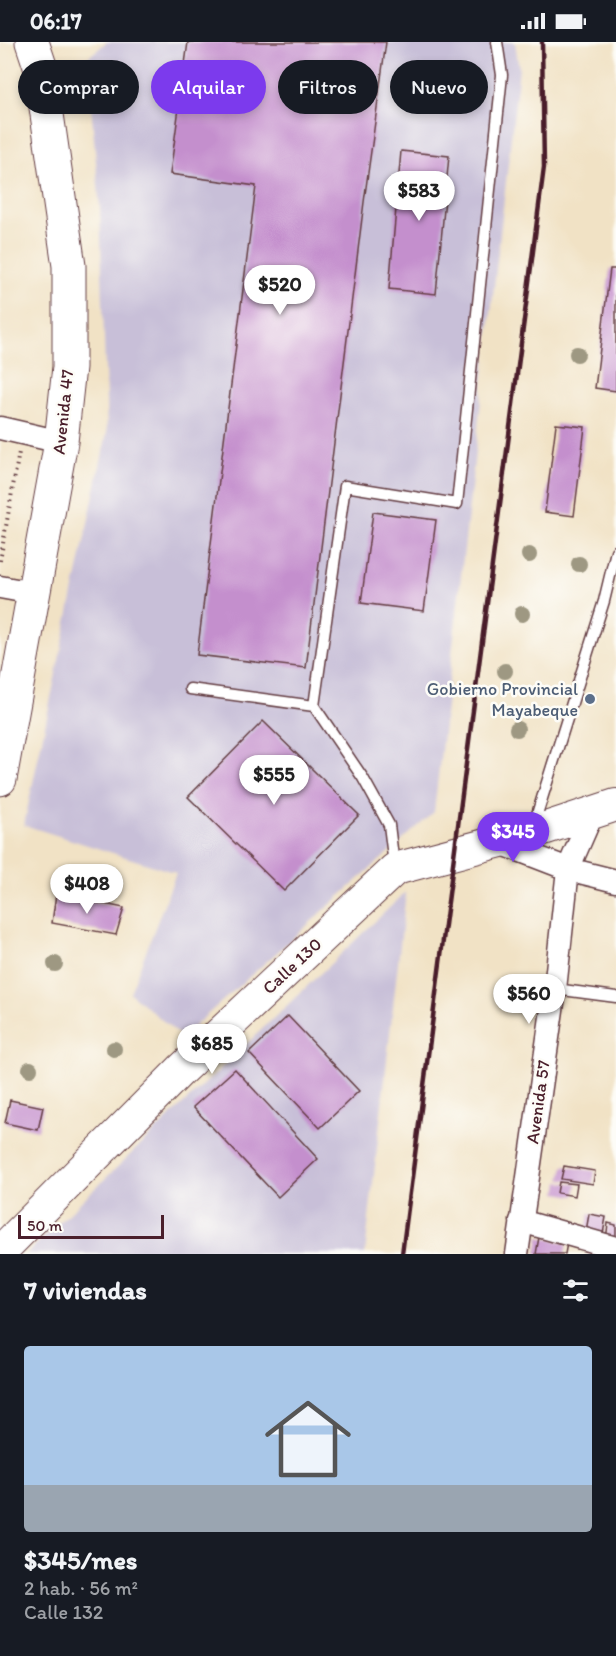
<!DOCTYPE html>
<html lang="es">
<head>
<meta charset="utf-8">
<style>
	:root { --surface:#171b24; --page:#242831; --text:#f1f3f6; --muted:#9ea1a6; --accent:#7c3aed }
	body { margin:0; font-family:Itim,sans-serif; background:var(--page); color:var(--text); height:100vh; display:flex; flex-direction:column; font-size:22px; white-space:nowrap }
	* { box-sizing:border-box; margin:0 }
	p { font-size:20px; color:var(--muted) }
	.icon { flex:none; width:33px; height:33px; fill:none; stroke:currentColor; stroke-width:2; stroke-linecap:round; stroke-linejoin:round }
	.map { position:relative; height:1212px; overflow:hidden }
	.details { display:flex; flex-direction:column; background:var(--surface); flex:1 }
	.details>* { flex:none }
	.guide { position:absolute; left:18px; top:18px; width:580px; height:54px; display:flex; gap:12px }
	.scale { position:absolute; left:18px; bottom:15px; width:146px; box-sizing:border-box; padding-left:6px; border:3px solid #4a1f2b; border-top:0; font-size:16px; line-height:21px; white-space:nowrap; color:#4a1f2b; -webkit-text-stroke:4px #fdfcf7; paint-order:stroke }
	.price { position:absolute; translate:-50% -51px; padding:0 14px; border-radius:21px; background:#fff; color:#222; font-size:20px; line-height:39px; filter:drop-shadow(0 2px 3px #0008) }
	.price::after { content:''; position:absolute; left:50%; top:36px; width:18px; height:14px; margin-left:-9px; background:inherit; clip-path:polygon(0 0,100% 0,50% 100%) }
	.price.active { background:var(--accent); color:#fff }
	ul { padding:0; list-style:none }
	li { display:grid; align-content:center; gap:12px; height:318px; padding:0 24px }
	li span { display:grid; place-items:center; height:186px; border-radius:6px; color:#555 }
	li>.icon { margin-inline-start:auto }
	span .icon { width:108px; height:108px; fill:#fffc; stroke-width:1 }
	li b { font-size:26px }
	h2 { display:flex; justify-content:space-between; align-items:center; height:72px; padding:0 24px; font-size:26px }
	.tag { padding:0 21px; border-radius:27px; background:var(--surface); box-shadow:0 3px 9px #0003; font-size:21px; line-height:54px }
	.tag.active { background:var(--accent); color:#fff }
	.status { display:flex; justify-content:space-between; align-items:center; height:42px; padding:0 30px; background:var(--surface); direction:ltr }
	.status svg { height:16px; fill:currentColor }
	.map>svg:first-child { display:block }
</style>
</head>
<body>
<div class="status"><b>06:17</b><svg viewBox="0 0 49 12"><path d="M0 12V9h3v3zM5 12V6h3v6zM10 12V3h3v9zM15 12V0h3v12zM26 1h20v11H26zM47 4h2v5h-2z"/></svg></div>
<div class="map">
<svg width="616" height="1212" viewBox="0 0 616 1212">
	<rect width="100%" height="100%" fill="#fdfcf7"/>
	<filter id="ink" filterUnits="userSpaceOnUse"><feTurbulence type="fractalNoise" baseFrequency=".0167" numOctaves="2"/><feDisplacementMap in="SourceGraphic" scale="12" xChannelSelector="R" yChannelSelector="G"/><feConvolveMatrix kernelMatrix="1 2 1 2 8 2 1 2 1" color-interpolation-filters="sRGB"/></filter>
	<filter id="wash" filterUnits="userSpaceOnUse"><feTurbulence type="fractalNoise" baseFrequency=".008" numOctaves="4" result="noise"/><feDisplacementMap in="SourceGraphic" scale="24" xChannelSelector="R" yChannelSelector="G"/><feGaussianBlur stdDeviation="1.35" result="paint"/><feColorMatrix in="noise" values="0 0 0 0 0 0 0 0 0 0 0 0 0 0 0 0 0 1.4 0 .05"/><feComposite in="paint" operator="in"/></filter>
	<g filter="url(#wash)">
		<rect width="100%" height="100%" fill="#f1e2c5"/>
		<!-- industrial -->
		<path fill="#c8bfd8" d="M107,0H515L519,26L434,770L182,995L130,951L176,831L24,783L107,391L100,167L87,16Z
			M406,850L365,1212H26Z"/>
		<g id="blocks">
			<!-- building -->
			<path fill="#c48fcd" d="M188,0H386L364,160L306,626L197,613L256,144L170,132Z
				M401,109L449,114L436,252L389,247Z
				M610,227H616V349L595,346Z
				M556,382L585,385L574,474L545,470Z
				M373,470L436,478L424,569L361,561Z
				M263,679L359,773L284,849L188,755Z
				M56,852L124,866L116,893L52,881Z
				M288,974L359,1049L320,1086L249,1011Z
				M235,1027L318,1117L278,1155L193,1065Z
				M10,1058L43,1065L38,1088L5,1081Z
				M564,1124L595,1129L593,1142L561,1137Z
				M559,1140L577,1142L575,1154L557,1151Z
				M589,1172L606,1175L603,1192L586,1189Z
				M608,1181L616,1183V1201L606,1199Z
				M539,1195L567,1201L565,1212H536Z"/>
		</g>
	</g>
	<g filter="url(#ink)">
		<use href="#blocks" fill-opacity="0" stroke="#633c42" stroke-width="1.5"/>
		<g fill="none" stroke-linecap="round" stroke-linejoin="round">
			<!-- service casing -->
			<g stroke="#633c42" stroke-width="13">
				<path id="service" d="M190,647L314,664L363,736L389,783L394,823
					M314,664L345,444L457,462L502,33L497,0
					M533,785L604,559L616,509
					M555,947L616,955"/>
			</g>
			<!-- minor casing -->
			<g stroke="#633c42" stroke-width="25">
				<path id="minor" d="M0,386L61,400
					M0,545L33,551
					M495,799L568,827L616,839
					M521,1179L616,1206
					M517,1212L555,947L568,827L593,770"/>
			</g>
			<!-- secondary casing -->
			<g stroke="#633c42" stroke-width="34">
				<path id="secondary" d="M0,1210L181,1028L395,827L531,791L616,763"/>
			</g>
			<!-- primary casing -->
			<g stroke="#633c42" stroke-width="35">
				<path id="primary" d="M0,737L61,400L69,325V224L40,24L32,0"/>
			</g>
			<!-- path -->
			<path stroke="#633c42" stroke-width="4" stroke-dasharray="1.5 4.5" stroke-linecap="butt" d="M0,519L19,410"/>
			<!-- service -->
			<use href="#service" stroke="#fff" stroke-width="10"/>
			<!-- minor -->
			<use href="#minor" stroke="#fff" stroke-width="22"/>
			<!-- secondary -->
			<use href="#secondary" stroke="#fff" stroke-width="32"/>
			<!-- primary -->
			<use href="#primary" stroke="#fff" stroke-width="33"/>
			<!-- rail -->
			<path stroke="#4a1f2b" stroke-width="4.5" d="M402,1212L544,125L542,0"/>
		</g>
		<!-- trees -->
		<g fill="#9e9882">
			<circle cx="577" cy="312" r="8"/>
			<circle cx="529" cy="513" r="8"/>
			<circle cx="579" cy="522" r="8"/>
			<circle cx="522" cy="572" r="8"/>
			<circle cx="505" cy="629" r="8"/>
			<circle cx="517" cy="687" r="8"/>
			<circle cx="55" cy="922" r="8"/>
			<circle cx="114" cy="1007" r="8"/>
			<circle cx="30" cy="1027" r="8"/>
		</g>
	</g>
	<!-- markers -->
	<circle fill="#5c6f8a" stroke="#fdfcf7" stroke-width="2" cx="590" cy="657" r="6"/>
	<g text-anchor="middle" stroke-width="5" stroke-linejoin="round" paint-order="stroke">
		<!-- street labels -->
		<g font-size="18" fill="#4a1f2b" stroke="#fdfcf7">
			<text transform="translate(63 370) rotate(-84)" y="6">Avenida 47</text>
			<text transform="translate(292 924) rotate(-43)" y="6">Calle 130</text>
			<text transform="translate(538 1060) rotate(-82)" y="6">Avenida 57</text>
		</g>
		<!-- service labels -->
		<g font-size="18" fill="#4e5e75" stroke="#fdfcf7" text-anchor="end">
			<text x="578" y="653">Gobierno Provincial<tspan x="578" dy="21">Mayabeque</tspan></text>
		</g>
	</g>
</svg>
<div class="scale">50 m</div>
<b class="price" style="left:419px;top:180px">$583</b>
<b class="price" style="left:280px;top:274px">$520</b>
<b class="price" style="left:274px;top:764px">$555</b>
<b class="price active" style="left:513px;top:821px">$345</b>
<b class="price" style="left:87px;top:873px">$408</b>
<b class="price" style="left:529px;top:983px">$560</b>
<b class="price" style="left:212px;top:1033px">$685</b>
<div class="guide">
<a class="tag">Comprar</a>
<a class="tag active">Alquilar</a>
<a class="tag">Filtros</a>
<a class="tag">Nuevo</a>
</div>
</div>
<section class="details">
<h2>7 viviendas<svg class="icon" aria-label="filters" viewBox="0 0 24 24"><path d="M4 7h16M4 17h16"/><circle cx="9" cy="7" r="2"/><circle cx="15" cy="17" r="2"/></svg></h2>
<ul>
<li><span style="background:linear-gradient(#a9c7e8 75%,#9aa5b1 0)"><svg class="icon" aria-label="home" viewBox="0 0 24 24"><path d="M3 11l9-7 9 7M6 9v11h12V9"/></svg></span><div><b>$345/mes</b><p>2 hab. · 56 m²</p><p>Calle 132</p></div></li>
</ul>
</section>
</body>
</html>
